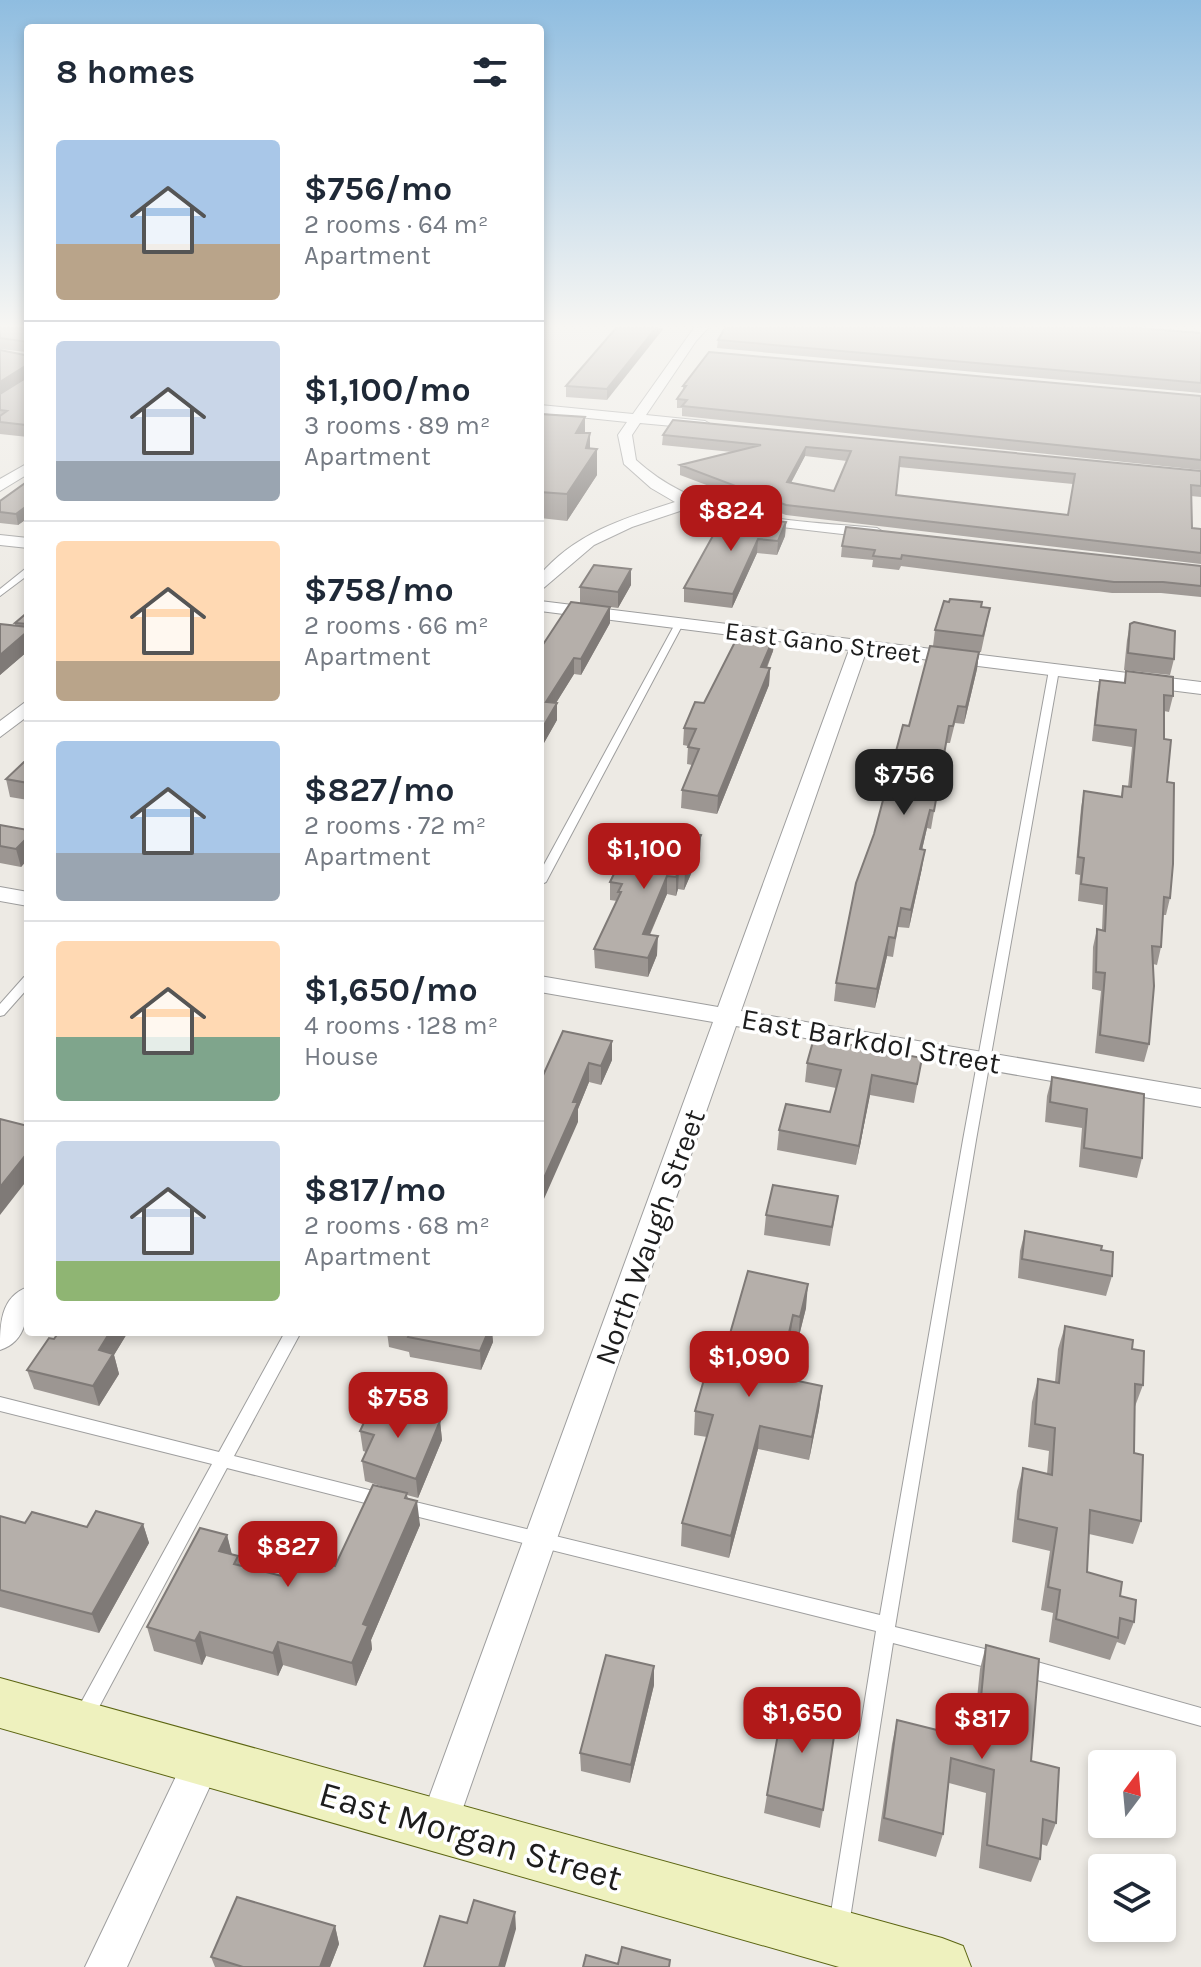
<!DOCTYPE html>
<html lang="en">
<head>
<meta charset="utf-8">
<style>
	:root { --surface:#fff; --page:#f2f2f3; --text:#1f2937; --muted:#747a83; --line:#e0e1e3; --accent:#b11919 }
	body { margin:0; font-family:Karla,sans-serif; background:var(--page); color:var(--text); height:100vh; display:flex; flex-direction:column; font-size:30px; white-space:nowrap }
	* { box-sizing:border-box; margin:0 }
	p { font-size:26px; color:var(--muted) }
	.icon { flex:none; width:44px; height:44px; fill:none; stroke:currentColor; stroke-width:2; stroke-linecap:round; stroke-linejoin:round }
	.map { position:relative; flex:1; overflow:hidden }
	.drawer { position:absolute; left:24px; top:24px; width:520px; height:1312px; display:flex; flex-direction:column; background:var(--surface); border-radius:8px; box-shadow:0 4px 12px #0003 }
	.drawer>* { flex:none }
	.needle { width:52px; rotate:16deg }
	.controls { position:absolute; left:1088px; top:1750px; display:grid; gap:16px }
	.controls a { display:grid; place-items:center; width:88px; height:88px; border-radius:8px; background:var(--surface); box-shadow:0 4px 12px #0003; font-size:40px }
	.price { position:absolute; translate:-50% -68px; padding:0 18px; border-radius:16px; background:var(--accent); color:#fff; font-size:26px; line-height:52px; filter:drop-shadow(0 2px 4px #0008) }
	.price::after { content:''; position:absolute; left:50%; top:48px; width:24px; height:18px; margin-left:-12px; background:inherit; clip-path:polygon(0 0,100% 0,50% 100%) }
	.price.on { background:#222; color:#fff }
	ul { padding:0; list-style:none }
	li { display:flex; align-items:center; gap:24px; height:200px; padding:0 32px }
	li+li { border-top:2px solid var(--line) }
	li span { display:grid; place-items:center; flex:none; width:224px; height:160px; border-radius:8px; color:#555 }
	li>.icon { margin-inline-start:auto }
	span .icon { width:96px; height:96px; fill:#fffc; stroke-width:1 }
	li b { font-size:34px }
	h2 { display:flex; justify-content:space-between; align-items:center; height:96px; padding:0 32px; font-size:34px }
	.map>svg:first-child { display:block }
</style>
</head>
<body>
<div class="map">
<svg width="1201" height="1967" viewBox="0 0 1201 1967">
	<rect width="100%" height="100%" fill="#edeae4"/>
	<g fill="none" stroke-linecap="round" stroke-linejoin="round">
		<!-- lane casing -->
		<g stroke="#9e9e9e" stroke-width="2">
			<path id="lane" d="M25,569H28V575L0,596V589Z
				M679,621L683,624L546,882L540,885V872L675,624Z
				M1054,667L1059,670L976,1140L895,1627L997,1652L1003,1655L1006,1661L1003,1667L997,1670L893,1643L849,1925L846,1932L839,1935L832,1932L829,1925L876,1631L403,1513L397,1511L395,1506L397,1501L403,1499L880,1615L963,1140L1049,670Z
				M28,976V988L4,1015L0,1016V1004L24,977Z
				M285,1332H301L234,1456L381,1493L387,1495L389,1500L387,1505L381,1507L227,1468L91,1722L84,1725L77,1722L75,1716L77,1710L212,1464L0,1411V1397L219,1452Z
				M1023,1658L1201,1708V1726L1023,1676L1017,1673L1014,1667L1017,1661Z"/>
		</g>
		<!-- street casing -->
		<g stroke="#9e9e9e" stroke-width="2">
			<path id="street" d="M694,328H708L696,341L646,415L705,421L712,425L705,429L640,423L632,435L636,460C703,521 791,520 877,528L885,533L877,538L746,523L689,508L632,527L594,545L540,591V575C575,533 625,518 675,502L651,488L624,464L618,435L627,422L540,413V405L633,414Z
				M28,463V474L0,491V479Z
				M0,535L28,538V548L0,545Z
				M540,601L1201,682V694L866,652L741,1011L1201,1089V1107L736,1026L457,1825L452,1839L438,1844L424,1839L419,1825L713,1022L540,992V976L718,1007L849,650L540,611Z
				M28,700V716L0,737V721Z
				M0,887L28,892V906L0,901Z
				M28,1287C28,1313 28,1341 0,1350C0,1325 0,1297 28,1287Z
				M203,1741L216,1747L222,1760L127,1967H85L190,1747Z"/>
		</g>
		<!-- secondary casing -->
		<g stroke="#5c6512" stroke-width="2">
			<path id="secondary" d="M0,1678L942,1938L963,1946L971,1967H839L0,1728Z"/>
		</g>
		<!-- lane -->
		<use href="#lane" fill="#fff" fill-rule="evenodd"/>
		<!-- street -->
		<use href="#street" fill="#fff" fill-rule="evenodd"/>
		<!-- secondary -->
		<use href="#secondary" fill="#eef1be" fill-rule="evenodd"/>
	</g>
	<!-- wall -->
	<path fill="#9c9692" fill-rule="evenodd" d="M0,328H28V437L0,434ZM0,349L26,352L25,355L0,350Z
		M616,328L607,400L566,397V386Z
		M1201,333V393L717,348L718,340Z
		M683,386L1201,396V470L682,416V408H677V399L683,390Z
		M540,414L585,417V433L590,449L597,475L567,521L540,518Z
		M663,435L1201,471V497L1191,496L1192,528L1201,529V564L786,515L680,475V465L732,452L662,445ZM805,456L847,461L834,491L791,483ZM899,467L1073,484L1068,515L896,495Z
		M28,481V518L18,525L0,523V501Z
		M786,522L785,536L777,555L757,553L732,608L684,602V588L720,523Z
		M842,546L1201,566V597L1161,593H1112L901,566L899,570L872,567L873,560L841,557Z
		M631,569V585L618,608L580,603V587Z
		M981,607L987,624L981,652L933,646L935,630Z
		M28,612V651L0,675V624L15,626V623Z
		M610,623L581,675L574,674L556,703L557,720L540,750V649Z
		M1130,624L1174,659L1170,675L1124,670L1127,640Z
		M775,635L773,651L767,668H770L769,685L717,814L681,808L682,790L692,765L687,764L688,746L683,745L684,728L704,703Z
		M979,652L977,669L964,724L955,723L950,743H946L931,829L927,828L922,850V868L909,928L898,927L893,957L887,956L875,1008L834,1001L836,983L874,834L909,726Z
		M1126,671L1173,696L1169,712L1164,711L1170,898L1166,915H1163L1161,947L1157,965L1153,964L1149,1044L1144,1062L1095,1053L1101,991L1092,989L1093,947L1097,929L1102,930L1103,905L1078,901L1080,875L1075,874L1081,808L1084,791L1121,796L1123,786L1128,787L1132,747L1092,741L1097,695L1100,680L1124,683Z
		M28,762V800L10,797L6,779Z
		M0,825L28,830V859L21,867L0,863Z
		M701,835L700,853L684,890L678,889L676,896L667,894L650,935L657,955L648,977L595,968L594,949L617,901L610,900V882L650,851Z
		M563,1031L612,1060L601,1085L589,1082L578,1109V1122Z
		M922,1058L914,1103L870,1095L856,1165L777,1150L779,1130L830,1112L836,1088L805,1082L807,1063Z
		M1052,1077L1142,1158L1137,1178L1079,1167L1082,1128L1045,1122L1047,1096Z
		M766,1215L835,1216L830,1246L764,1235Z
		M1025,1231L1101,1250L1112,1276L1106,1296L1018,1278L1020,1251Z
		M748,1271L806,1308L798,1340L790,1339L781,1378L822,1386L819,1410L809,1460L758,1449L729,1558L681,1546L682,1523L707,1437L694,1435L695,1411L721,1365Z
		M1065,1326L1132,1349L1143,1385L1134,1409V1453L1141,1521L1133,1544L1089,1534L1087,1572L1120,1596L1134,1622L1125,1645L1117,1642L1110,1660L1049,1642L1053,1613L1041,1610L1050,1551L1012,1542L1017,1491L1023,1468L1047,1474L1049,1451L1028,1447L1032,1402L1038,1379L1055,1382L1058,1349Z
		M59,1332H128L114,1355L119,1374L99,1406L34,1389L27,1370Z
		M387,1332H492L493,1342L481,1370L410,1357L409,1352L389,1347Z
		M440,1421L442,1440L418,1498L407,1495L408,1498L420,1525L371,1640L372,1649L356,1686L283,1665L278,1676L206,1656L202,1665L154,1651L147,1627L227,1535L232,1555L238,1556L240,1565L282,1576L335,1566L387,1488L365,1481L362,1461L366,1452L363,1451L360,1431Z
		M0,1516L25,1523L87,1527L143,1524L149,1543L99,1633L0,1607Z
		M986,1645L1056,1823L1047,1846L1041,1844L1040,1859L1031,1882L979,1868L986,1793L949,1783L943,1834L936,1857L878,1841L892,1744L897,1720L973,1739L980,1669Z
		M654,1666V1685L630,1783L581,1771L580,1753Z
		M767,1795L823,1810L820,1828L764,1813Z
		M335,1926L339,1944L330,1967H215L211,1957Z"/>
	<!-- shaded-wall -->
	<path fill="#7f7a77" d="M656,328H664L607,400V389Z
		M24,367L26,378L0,394V382Z
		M585,417V443L576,433Z
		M590,433V460L597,449V475L567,521V494L586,448Z
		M806,447L805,456L786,492L787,482Z
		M28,505V518L18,525L16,514Z
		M786,522L785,536L777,555L778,541Z
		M758,539L757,553L732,608L733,594Z
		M631,569V585L618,608V592Z
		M610,607V623L581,675V659Z
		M28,631V651L0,675V655Z
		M775,635L773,651L760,683L761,667Z
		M979,652L977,669L964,724L966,707Z
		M574,658V674L546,719V702Z
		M770,668L769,685L717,814L718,796Z
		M557,703V720L540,750V732Z
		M930,810L927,828L918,867L920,849Z
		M701,835L700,853L684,890L685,872Z
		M28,837V859L21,867L16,849Z
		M925,850L922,868L909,928L911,910Z
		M679,871L678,889L676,896V877Z
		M667,876V894L642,952L643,934Z
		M658,936L657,955L648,977V958Z
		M889,937L887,956L875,1008L877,989Z
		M612,1041V1060L601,1085V1066Z
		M589,1063V1082L578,1109V1122L540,1208V1187Z
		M872,1075L870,1095L856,1165L859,1146Z
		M28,1152V1179L0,1215V1187Z
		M808,1284L806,1308L798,1340L800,1317Z
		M793,1315L790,1339L776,1401L779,1377Z
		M110,1332H128L114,1355L119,1374L99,1406L93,1386L99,1350Z
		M488,1332H492L493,1342L481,1370L480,1351Z
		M822,1386L819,1410L809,1460L812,1437Z
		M440,1421L442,1440L418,1498L416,1479Z
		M760,1426L758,1449L729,1558L731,1536Z
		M417,1501L420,1525L371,1640L372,1649L356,1686L352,1663L363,1624Z
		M143,1524L149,1543L99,1633L92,1614Z
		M227,1535L233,1559L219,1551Z
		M200,1632L206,1656L202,1665L195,1641Z
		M278,1642L283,1665L278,1676L273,1653Z
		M654,1666V1685L630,1783L631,1765Z
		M515,1912L516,1929L505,1967H499Z
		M335,1926L339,1944L330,1967H320Z"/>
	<!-- building -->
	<path fill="#b5afaa" stroke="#7f7a77" stroke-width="2" fill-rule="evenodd" d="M0,328H28V369L24,367L0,382V350L25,355L28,342L0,338Z
		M616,328H656L607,389L566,386Z
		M725,328H1140L1201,333V383L718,340Z
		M709,352L1201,396V460L682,406L687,400L677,399L686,386H683Z
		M28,373V424L26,425L0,422V416L7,411L0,410V394L27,377Z
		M540,414L585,417L576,433H590L586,448L597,449L567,494L540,492Z
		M673,420L1201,471V486L1191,485L1192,528L1201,529V553L786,505L680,465L761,445L663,435ZM806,447L851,451L834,491L787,482ZM900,457L1075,474L1068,515L896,495Z
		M28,481V505L16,514L0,512V501Z
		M721,515L786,522L778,541L758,539L733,594L684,588L720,523Z
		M846,527L1201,566V586L1163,582H1114L902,555L901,559L873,556L875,550L842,546Z
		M594,565L631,569L618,592L580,587Z
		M950,599L982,602L981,607L990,608L983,636L935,630L944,601L949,602Z
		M571,602L610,607L581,659L574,658L546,702L557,703L540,732V649Z
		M28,612V624L15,623Z
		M1134,622L1175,631L1174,659L1128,653L1130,624Z
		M0,624L28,627V631L0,655Z
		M739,634L775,635L761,667L770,668L718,796L682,790L699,749L688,747L696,729L684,728L695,702L704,703Z
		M930,646L979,652L966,707L958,706L953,726H949L934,811L930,810L920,849L925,850L911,910L901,908L895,938L889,937L877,989L836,983L856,883L874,834L903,725L909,726Z
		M1126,671L1173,677V696L1164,695V739L1171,740L1167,782L1174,783L1173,864L1170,898L1164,897L1161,947L1152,946L1154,986L1149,1044L1100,1035L1105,973L1096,972L1097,929L1105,931L1107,888L1081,884L1084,858L1078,857L1084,791L1122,797L1123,786L1131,787L1136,730L1095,725L1100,680L1125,683Z
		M24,762H28V783L6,779Z
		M0,825L28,830V837L16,849L0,846Z
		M661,829L701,835L685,872L679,871L676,877L667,876L643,934L658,936L648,958L594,949L621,892H618L622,884L610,882L627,847L650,851Z
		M563,1031L612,1041L601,1066L589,1063L573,1102H578L540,1187V1082Z
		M814,1038L922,1058L917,1084L872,1075L859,1146L779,1130L786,1104L830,1112L841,1070L807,1063Z
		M1052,1077L1144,1094L1142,1158L1084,1148L1087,1109L1050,1102Z
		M0,1119L28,1126V1152L0,1187Z
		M773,1185L838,1196L832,1227L766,1215Z
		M1025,1231L1102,1246L1101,1250L1113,1252L1112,1276L1022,1259Z
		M748,1271L808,1284L800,1317L793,1315L779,1377L822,1386L812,1437L760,1426L731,1536L682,1523L713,1415L695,1411L709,1362L721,1365Z
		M1065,1326L1133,1340L1132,1349L1144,1351L1143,1385L1135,1384L1134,1453L1143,1455L1141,1521L1090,1510L1087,1572L1122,1582L1120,1596L1136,1600L1134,1622L1120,1618L1118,1638L1056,1619L1060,1590L1048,1587L1057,1528L1018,1519L1023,1468L1052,1475L1055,1428L1035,1424L1038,1379L1059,1383Z
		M59,1332H110L99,1350L113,1354L93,1386L27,1370L49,1338L54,1339Z
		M404,1332H488L480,1351L408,1337L410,1333Z
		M372,1405L440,1421L416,1479L362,1461L374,1435L360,1431Z
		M373,1485L407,1493L405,1498L417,1501L363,1624L368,1626L352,1663L278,1642L273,1653L200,1632L195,1641L147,1627L200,1528L227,1535L219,1551L238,1556L234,1564L282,1576L292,1554L335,1566Z
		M96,1511L143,1524L92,1614L0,1590V1516L25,1523L32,1512L87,1527Z
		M986,1645L1039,1659L1031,1761L1059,1768L1056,1823L1043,1819L1040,1859L987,1845L994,1770L951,1758L943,1834L884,1818L897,1720L977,1740Z
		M606,1655L654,1666L631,1765L580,1753Z
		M785,1695L820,1704L817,1719L836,1723L823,1810L767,1795Z
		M237,1897L335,1926L320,1967H243L211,1957Z
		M474,1900L515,1912L499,1967H424L440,1916L467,1923Z
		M622,1947L670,1960L669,1967H583L586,1955L618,1964Z"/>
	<!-- sky -->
	<linearGradient id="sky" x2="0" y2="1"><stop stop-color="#8fbde0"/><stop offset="0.54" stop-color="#f7f6f3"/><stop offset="1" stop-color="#f7f6f3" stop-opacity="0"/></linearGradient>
	<rect width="1201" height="604" fill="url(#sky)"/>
	<g text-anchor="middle" stroke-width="7" stroke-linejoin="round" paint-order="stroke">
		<!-- far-street labels -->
		<g font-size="26" fill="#1d1d1d" stroke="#fff">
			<text transform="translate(823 642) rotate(7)" y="9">East Gano Street</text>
		</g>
		<!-- street labels -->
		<g font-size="30" fill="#1d1d1d" stroke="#fff">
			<text transform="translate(871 1041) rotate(10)" y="10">East Barkdol Street</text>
			<text transform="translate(650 1237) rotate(-70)" y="10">North Waugh Street</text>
		</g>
		<!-- near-street labels -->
		<g font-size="36" fill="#1d1d1d" stroke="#fff">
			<text transform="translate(471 1835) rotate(16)" y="13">East Morgan Street</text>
		</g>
	</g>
</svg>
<div class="controls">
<a><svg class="needle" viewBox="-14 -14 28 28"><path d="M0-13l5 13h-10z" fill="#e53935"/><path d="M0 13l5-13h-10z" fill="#747a83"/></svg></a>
<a><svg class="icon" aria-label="layers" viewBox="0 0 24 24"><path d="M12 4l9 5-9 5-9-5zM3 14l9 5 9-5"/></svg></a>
</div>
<b class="price" style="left:731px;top:553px">$824</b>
<b class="price on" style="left:904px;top:817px">$756</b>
<b class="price" style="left:644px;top:891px">$1,100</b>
<b class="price" style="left:749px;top:1399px">$1,090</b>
<b class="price" style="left:398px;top:1440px">$758</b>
<b class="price" style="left:288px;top:1589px">$827</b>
<b class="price" style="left:802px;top:1755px">$1,650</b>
<b class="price" style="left:982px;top:1761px">$817</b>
<section class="drawer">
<h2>8 homes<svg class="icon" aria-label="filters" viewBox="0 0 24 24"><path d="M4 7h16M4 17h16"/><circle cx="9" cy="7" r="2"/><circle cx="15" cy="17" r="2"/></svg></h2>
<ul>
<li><span style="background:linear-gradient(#a9c7e8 65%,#b9a48a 0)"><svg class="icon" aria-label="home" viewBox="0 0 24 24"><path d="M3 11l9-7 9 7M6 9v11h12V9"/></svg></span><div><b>$756/mo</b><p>2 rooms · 64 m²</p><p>Apartment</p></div></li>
<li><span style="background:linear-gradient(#c9d6e8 75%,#9aa5b1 0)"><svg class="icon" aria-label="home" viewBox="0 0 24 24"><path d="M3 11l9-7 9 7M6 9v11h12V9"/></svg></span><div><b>$1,100/mo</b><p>3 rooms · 89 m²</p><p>Apartment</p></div></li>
<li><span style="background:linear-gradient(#ffd9b3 75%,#b9a48a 0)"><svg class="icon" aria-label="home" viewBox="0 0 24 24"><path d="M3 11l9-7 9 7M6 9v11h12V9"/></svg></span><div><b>$758/mo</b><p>2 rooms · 66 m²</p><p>Apartment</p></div></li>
<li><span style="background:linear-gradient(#a9c7e8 70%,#9aa5b1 0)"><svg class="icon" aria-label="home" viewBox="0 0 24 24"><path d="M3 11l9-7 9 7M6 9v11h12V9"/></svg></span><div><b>$827/mo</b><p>2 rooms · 72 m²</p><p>Apartment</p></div></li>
<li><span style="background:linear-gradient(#ffd9b3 60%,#7fa58c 0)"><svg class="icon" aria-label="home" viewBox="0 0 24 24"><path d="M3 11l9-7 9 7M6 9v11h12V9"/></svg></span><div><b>$1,650/mo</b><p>4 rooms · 128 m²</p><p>House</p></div></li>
<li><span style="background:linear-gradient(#c9d6e8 75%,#8fb573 0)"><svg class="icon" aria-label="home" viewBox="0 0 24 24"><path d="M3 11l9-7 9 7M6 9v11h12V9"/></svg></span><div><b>$817/mo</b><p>2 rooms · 68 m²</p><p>Apartment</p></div></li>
</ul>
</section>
</div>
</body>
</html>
